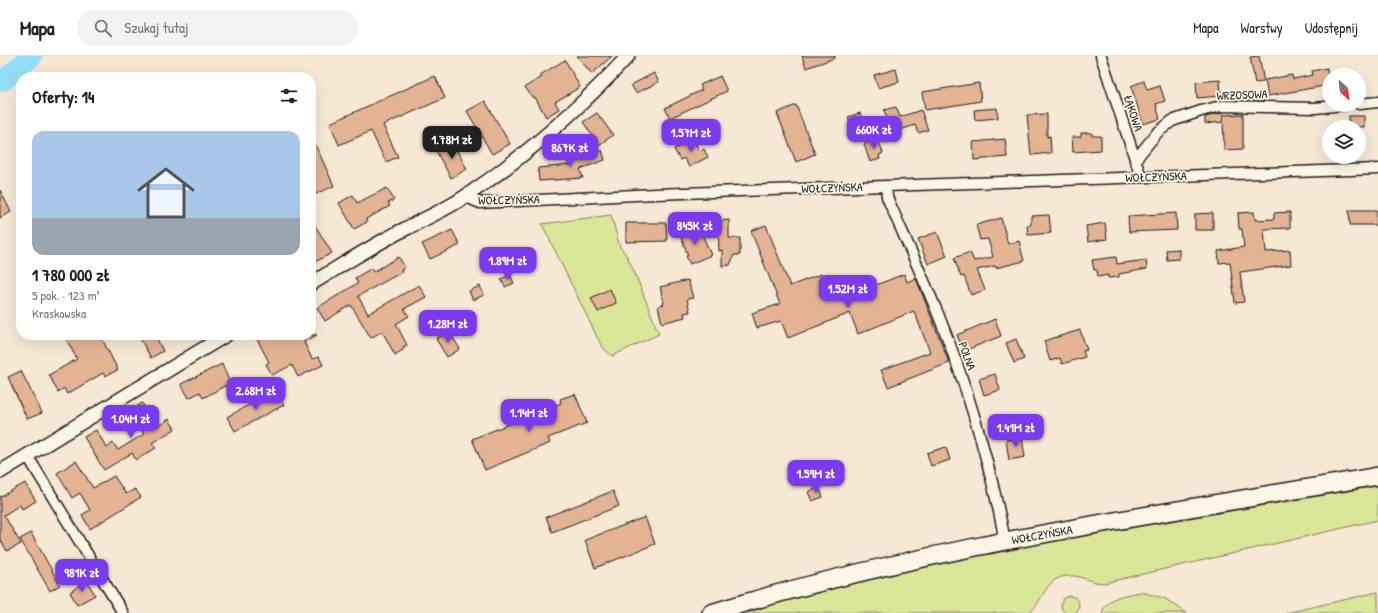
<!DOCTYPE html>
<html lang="pl">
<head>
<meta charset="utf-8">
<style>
	:root { --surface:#fff; --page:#f2f2f2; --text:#202124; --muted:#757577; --line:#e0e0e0; --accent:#7c3aed }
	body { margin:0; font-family:"Patrick Hand",sans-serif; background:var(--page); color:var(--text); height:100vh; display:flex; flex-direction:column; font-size:15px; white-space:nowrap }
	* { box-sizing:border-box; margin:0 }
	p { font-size:13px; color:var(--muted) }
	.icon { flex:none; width:22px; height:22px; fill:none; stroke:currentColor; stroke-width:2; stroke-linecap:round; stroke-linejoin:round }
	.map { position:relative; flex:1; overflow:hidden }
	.sheet { position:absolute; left:16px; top:16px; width:300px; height:268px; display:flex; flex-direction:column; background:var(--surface); border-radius:16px; box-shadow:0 4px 16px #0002 }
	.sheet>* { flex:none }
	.needle { width:26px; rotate:153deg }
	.tools { position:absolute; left:1322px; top:12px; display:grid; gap:8px }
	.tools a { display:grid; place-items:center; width:44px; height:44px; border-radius:50%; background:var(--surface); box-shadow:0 4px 16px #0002; font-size:20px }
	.price { position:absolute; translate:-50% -34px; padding:0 9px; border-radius:8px; background:var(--accent); color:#fff; font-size:13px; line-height:26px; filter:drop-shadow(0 1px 2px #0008) }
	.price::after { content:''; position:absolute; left:50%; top:24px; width:12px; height:9px; margin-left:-6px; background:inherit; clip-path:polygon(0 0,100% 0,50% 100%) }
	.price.on { background:#222; color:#fff }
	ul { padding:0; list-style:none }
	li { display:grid; align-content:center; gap:8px; height:212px; padding:0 16px }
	li span { display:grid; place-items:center; height:124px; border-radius:12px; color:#555 }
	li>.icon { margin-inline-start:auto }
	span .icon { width:72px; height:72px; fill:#fffc; stroke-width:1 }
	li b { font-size:17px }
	h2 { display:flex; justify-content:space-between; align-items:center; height:48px; padding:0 16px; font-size:17px }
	header { display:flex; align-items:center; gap:24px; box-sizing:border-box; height:56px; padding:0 20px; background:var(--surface); border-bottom:1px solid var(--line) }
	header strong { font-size:19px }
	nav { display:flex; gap:22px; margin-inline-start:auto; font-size:14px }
	.search { width:280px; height:36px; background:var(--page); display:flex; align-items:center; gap:10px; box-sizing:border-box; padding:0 14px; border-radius:16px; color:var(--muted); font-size:15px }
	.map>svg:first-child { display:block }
</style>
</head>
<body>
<header>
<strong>Mapa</strong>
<div class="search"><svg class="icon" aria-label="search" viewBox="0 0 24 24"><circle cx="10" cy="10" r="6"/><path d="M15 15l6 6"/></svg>Szukaj tutaj</div>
<nav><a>Mapa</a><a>Warstwy</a><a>Udostępnij</a></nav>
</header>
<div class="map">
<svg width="1378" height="557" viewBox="0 0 1378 557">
	<rect width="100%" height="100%" fill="#f7e8d5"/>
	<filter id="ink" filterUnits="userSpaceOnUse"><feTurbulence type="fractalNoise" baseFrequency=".025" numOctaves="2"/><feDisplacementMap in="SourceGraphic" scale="8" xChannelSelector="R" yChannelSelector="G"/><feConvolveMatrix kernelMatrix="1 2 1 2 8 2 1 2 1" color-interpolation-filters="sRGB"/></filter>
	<g filter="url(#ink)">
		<!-- green -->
		<path fill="#dae598" stroke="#7b805a" d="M611,159L620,191L627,200L638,225L659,278L612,300L602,291L542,168Z
			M1378,430V464L1104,527C1091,527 1081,519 1070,520C1042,520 1045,549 1027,557H733L919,508Z
			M1141,536L1164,542L1187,557H1102C1107,540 1125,539 1141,536Z
			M1378,536V557H1286Z
			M1061 549a9 9 0 1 1 18 0a9 9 0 1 1-18 0Z"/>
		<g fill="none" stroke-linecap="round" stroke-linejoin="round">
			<!-- river -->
			<path stroke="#94ddf6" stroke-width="21" d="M0,24H4L32,0"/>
		</g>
		<!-- building -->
		<path fill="#e3b394" stroke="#1c1c1c" d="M577,0H612L592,18Z
			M802,0H835V2L806,12Z
			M1259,0L1264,26L1255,27L1250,1Z
			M565,4L580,31L555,46L559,53L546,61L535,41L533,42L525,31L542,21L540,19Z
			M1327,12L1329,29L1268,40L1265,24L1292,19L1293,23L1313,19L1312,15Z
			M896,13L899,26L878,32L874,19Z
			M654,17L659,26L636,37L631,29Z
			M435,20L445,42L383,69L398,101L386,106L371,75L339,89L330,67Z
			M720,20L727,35L670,62L665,52L702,34L700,29Z
			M1220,24L1221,40L1197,42L1196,26Z
			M1144,25L1147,34L1160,30L1165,45L1156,48L1160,63L1143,68L1131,30Z
			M979,27L981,45L925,54L922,36Z
			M485,45L510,88L492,98L467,55Z
			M796,49L815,98L796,106L777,57Z
			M896,51L900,61L921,54L928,74L918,77L915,69L892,77L884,54Z
			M997,52L998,62L975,64L974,54Z
			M597,57L613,79L599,89L583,66Z
			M860,57L863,65L851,70L848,61Z
			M1223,57V66L1205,68V61Z
			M1047,58V81L1050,80L1051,97L1031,99L1027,59Z
			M1243,58V93L1224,94L1223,59Z
			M1349,60H1364V71H1349Z
			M1081,77H1092V80H1101V94L1073,96L1072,81H1081Z
			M311,79L334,130L311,140Z
			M878,83L883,97L879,99L880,103L870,106L864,88Z
			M1005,83L1007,101L974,104L973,86Z
			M694,84L699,95L704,93L708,101L689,111L684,102L680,104L674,93Z
			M452,86L467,113L451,122L436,95Z
			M602,94L605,104L580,113L583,122L539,125L538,112L570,109L568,103L577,100L578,103Z
			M387,132L394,144L388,147L390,150L366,163L367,166L354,173L339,147L353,139L357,147Z
			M0,134L11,156L0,162Z
			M1349,154H1377V169H1350Z
			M1254,156L1255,164L1274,163V157L1290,156V172L1264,173L1266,196L1290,194L1291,209L1240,216L1244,246L1235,247L1230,206L1219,207L1218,195L1244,191L1242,173H1239L1238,157Z
			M1176,157L1177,174L1129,176L1128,160Z
			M1213,157V174H1195V158Z
			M1049,159L1051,177L1028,179L1027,169H1031V160Z
			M1001,162L1008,188L1019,185L1024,205L996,212L995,210L977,214L985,234L971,239L964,220L961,221L954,202L970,196L974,205L993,201L988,183L980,184L976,169Z
			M311,163L332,197L311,208Z
			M729,164V182H740V199H734L730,209L722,210V194L719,195L718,165Z
			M626,167H666L667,185L626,186Z
			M1105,167L1107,183L1088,186L1086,170Z
			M766,169L790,230L821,218L830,242L851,233L853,238L904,218L907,226L916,222L949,307L888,331L881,314L930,296L914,255L858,278L850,257L788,282L781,265L757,272L752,257L780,248L751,175Z
			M699,171L711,199L690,208L686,200L688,199L680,179Z
			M452,174L460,189L430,203L422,188Z
			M937,176L947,200L928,208L918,183Z
			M500,193L504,201L493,207L489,198Z
			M1179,193V203L1167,204L1166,194Z
			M399,201L405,212L401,214L402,216L358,240L368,258L419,229L426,241L404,253L409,260L396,268L407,289L403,291L404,293L395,299L382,275L371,282L351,249L325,265L317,252L358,227L355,222L372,212L373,216Z
			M1116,201L1117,208L1146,204L1147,213L1119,218V221L1108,222V219L1098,221L1097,214H1094L1092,204Z
			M510,219L514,227L505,231L501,223Z
			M688,224L693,242L687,243L690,256L684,257L685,261L662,267L658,250L664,248L660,231Z
			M480,230L484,239L473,244L469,235Z
			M610,233L616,247L598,256L591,242Z
			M995,263L1001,280L964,295L957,279Z
			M1080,274L1087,294L1083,295L1085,301L1062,308L1060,302L1050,305L1044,285Z
			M449,275L460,293L447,301L436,283Z
			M71,279H100L118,314L105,320L103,317L67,338L64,332L58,336L49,319L77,303L66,283Z
			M138,279H155L163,295L151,302Z
			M265,279H317L304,286L312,303L319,301L323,309L298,321L292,309L272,319L266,308L269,306L257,283Z
			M1016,283L1024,303L1014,307L1006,287Z
			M222,308L230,327L203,342L200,336L189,342L181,328Z
			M21,315L42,357L27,363L8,321Z
			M995,318L1000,334L984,339L979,323Z
			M276,334L284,349L235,375L227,361Z
			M575,338L587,367L548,382L550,387L485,414L472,383L561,347L560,343Z
			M142,347L158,370L169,363L175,373L152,387L156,392L136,404L132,397L104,414L84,381L96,374L107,392L113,387L118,394L144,378L129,356Z
			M1022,381L1025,401L1009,404L1006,384Z
			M946,391L950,404L931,410L927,397Z
			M76,405L93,432L114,420L126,438L135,433L141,441L90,473L82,459L90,454L80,437L72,442L57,417Z
			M25,427L36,445L22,453L20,449L4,459L21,488L7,495L0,483V441Z
			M819,431L823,441L812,445L808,436Z
			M613,435L619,450L552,476L546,461Z
			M645,461L655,488L595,512L585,484Z
			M31,477L60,529L50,535L20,483Z
			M87,525L95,539L77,549L70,536Z"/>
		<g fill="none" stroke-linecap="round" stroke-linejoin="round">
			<!-- minor casing -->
			<g stroke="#1c1c1c" stroke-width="13">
				<path id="minor" d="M1101,0L1141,121
					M1359,48L1378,46
					M1135,104L1157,77L1172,65L1201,55L1221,50L1315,52L1344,49
					M886,130L887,141C904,180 922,219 938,258C968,332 990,408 1005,485
					M466,141L480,147L655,138L1378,113
					M27,399L123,557"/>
			</g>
			<!-- tertiary casing -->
			<g stroke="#1c1c1c" stroke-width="16">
				<path id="tertiary" d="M311,228C342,209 373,189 405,173C426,162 447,153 466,140C526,100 579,53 628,0
					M0,416L226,279"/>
			</g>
			<!-- primary casing -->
			<g stroke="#1c1c1c" stroke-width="20">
				<path id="primary" d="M711,557C928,490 1155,459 1378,420"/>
			</g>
			<!-- minor -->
			<use href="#minor" stroke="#fcf5e5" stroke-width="10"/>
			<!-- tertiary -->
			<use href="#tertiary" stroke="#fcf5e5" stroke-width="13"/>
			<!-- primary -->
			<use href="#primary" stroke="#fcf5e5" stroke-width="17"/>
		</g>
	</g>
	<g text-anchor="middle" stroke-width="3.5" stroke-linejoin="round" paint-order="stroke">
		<!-- street labels -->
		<g font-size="12" fill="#1c1c1c" stroke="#fcf5e5">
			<text transform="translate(1242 39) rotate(-2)" y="4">WRZOSOWA</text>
			<text transform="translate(1133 57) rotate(72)" y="4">ŁĄKOWA</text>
			<text transform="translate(1156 121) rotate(-2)" y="4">WOŁCZYŃSKA</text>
			<text transform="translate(832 132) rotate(-2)" y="4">WOŁCZYŃSKA</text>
			<text transform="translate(509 144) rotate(-1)" y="4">WOŁCZYŃSKA</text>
			<text transform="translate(967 300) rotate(70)" y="4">POLNA</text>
			<text transform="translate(1042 479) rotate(-10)" y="4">WOŁCZYŃSKA</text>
		</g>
	</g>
</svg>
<div class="tools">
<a><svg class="needle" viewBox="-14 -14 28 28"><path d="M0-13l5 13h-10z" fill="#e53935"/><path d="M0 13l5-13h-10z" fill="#757577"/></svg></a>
<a><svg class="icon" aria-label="layers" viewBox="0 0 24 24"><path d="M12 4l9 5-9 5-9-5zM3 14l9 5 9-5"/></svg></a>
</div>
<b class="price" style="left:874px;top:94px">660K zł</b>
<b class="price" style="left:691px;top:97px">1.57M zł</b>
<b class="price on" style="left:452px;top:104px">1.78M zł</b>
<b class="price" style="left:570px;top:112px">867K zł</b>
<b class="price" style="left:695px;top:190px">845K zł</b>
<b class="price" style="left:508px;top:225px">1.89M zł</b>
<b class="price" style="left:848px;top:253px">1.52M zł</b>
<b class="price" style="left:448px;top:288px">1.28M zł</b>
<b class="price" style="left:256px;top:355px">2.68M zł</b>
<b class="price" style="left:529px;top:377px">1.14M zł</b>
<b class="price" style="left:131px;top:383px">1.04M zł</b>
<b class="price" style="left:1016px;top:392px">1.41M zł</b>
<b class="price" style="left:816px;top:438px">1.59M zł</b>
<b class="price" style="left:82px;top:537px">981K zł</b>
<section class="sheet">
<h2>Oferty: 14<svg class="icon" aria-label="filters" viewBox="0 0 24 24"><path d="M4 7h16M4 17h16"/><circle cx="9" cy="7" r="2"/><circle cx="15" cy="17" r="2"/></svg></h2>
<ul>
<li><span style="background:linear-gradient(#a9c7e8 70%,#9aa5b1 0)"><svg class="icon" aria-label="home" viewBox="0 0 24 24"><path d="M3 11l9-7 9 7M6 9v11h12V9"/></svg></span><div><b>1 780 000 zł</b><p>5 pok. · 123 m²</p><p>Kraskowska</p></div></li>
</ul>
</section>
</div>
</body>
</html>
